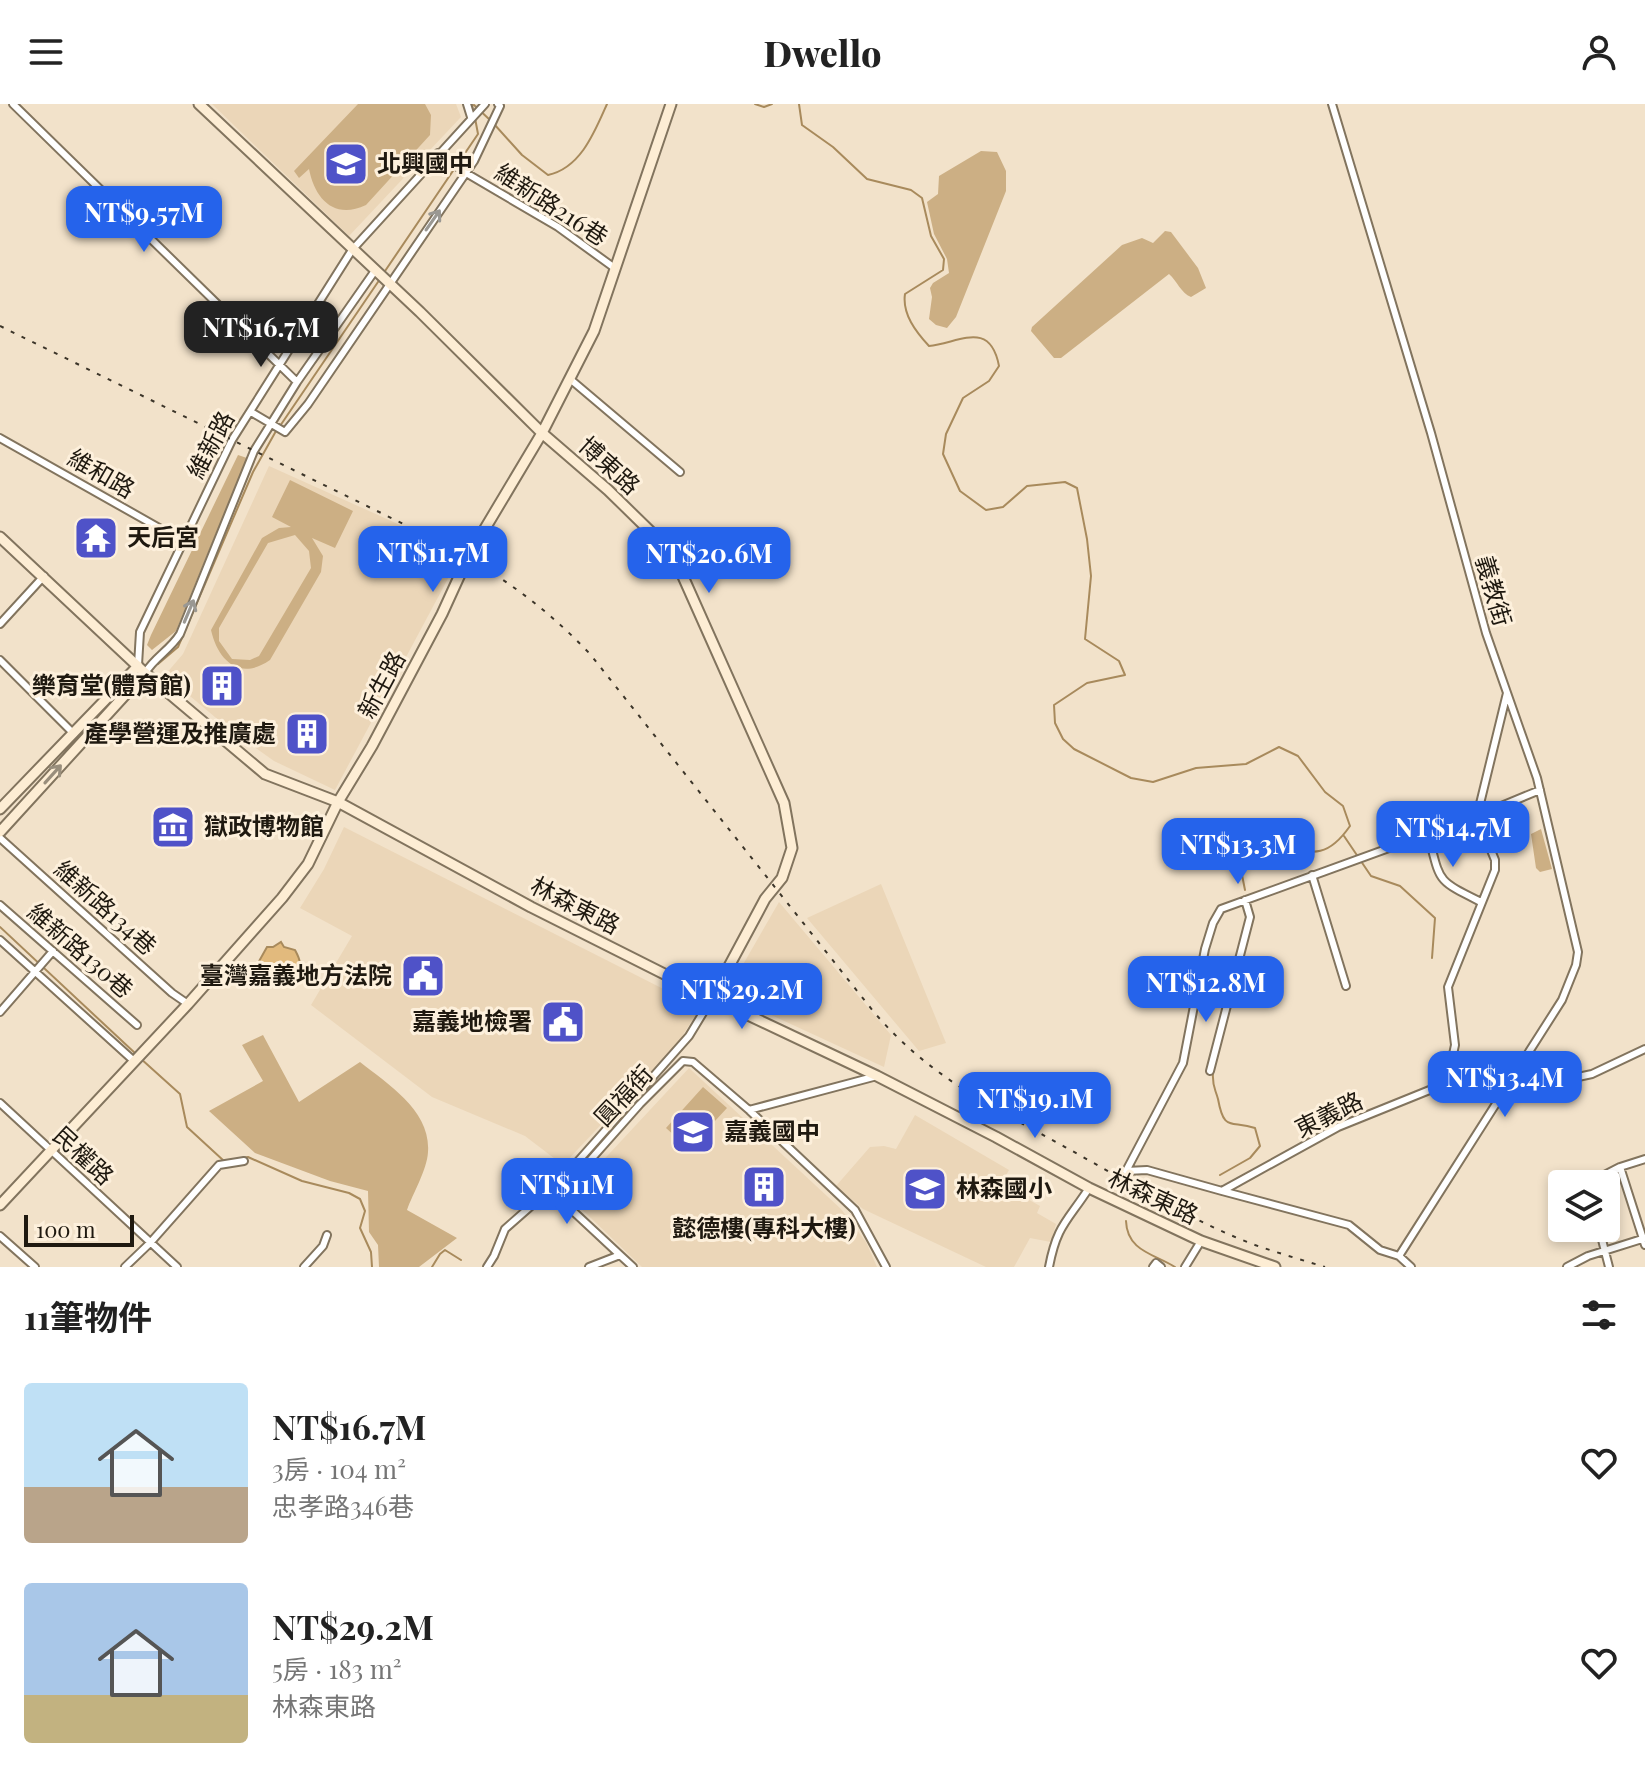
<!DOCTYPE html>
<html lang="zh-TW">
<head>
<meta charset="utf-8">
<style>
	:root { --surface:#fff; --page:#f2f2f2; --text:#222; --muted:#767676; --accent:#2563eb }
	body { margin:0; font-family:"Playfair Display","Noto Sans TC",serif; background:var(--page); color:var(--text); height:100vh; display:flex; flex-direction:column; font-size:30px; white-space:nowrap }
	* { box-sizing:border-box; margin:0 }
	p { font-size:26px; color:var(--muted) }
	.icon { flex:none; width:44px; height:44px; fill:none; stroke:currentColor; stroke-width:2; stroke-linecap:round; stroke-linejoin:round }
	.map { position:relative; height:1163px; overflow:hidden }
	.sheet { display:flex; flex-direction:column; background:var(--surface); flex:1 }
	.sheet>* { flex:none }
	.tools { position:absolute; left:1548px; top:1066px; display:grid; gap:16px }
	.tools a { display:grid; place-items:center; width:72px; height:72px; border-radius:8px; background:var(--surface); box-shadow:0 4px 12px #0003; font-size:40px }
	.scale { position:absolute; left:24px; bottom:20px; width:110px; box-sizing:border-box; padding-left:8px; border:4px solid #1f1910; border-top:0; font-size:22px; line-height:28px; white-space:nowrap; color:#1f1910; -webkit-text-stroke:6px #fdf0dc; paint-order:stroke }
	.price { position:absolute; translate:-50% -68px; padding:0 18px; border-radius:16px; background:var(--accent); color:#fff; font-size:26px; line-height:52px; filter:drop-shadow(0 2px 4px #0008) }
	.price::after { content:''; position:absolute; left:50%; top:48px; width:24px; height:18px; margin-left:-12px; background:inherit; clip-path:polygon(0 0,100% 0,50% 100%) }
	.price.on { background:#222; color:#fff }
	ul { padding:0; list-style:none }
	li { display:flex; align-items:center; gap:24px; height:200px; padding:0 24px }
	li span { display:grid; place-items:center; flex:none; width:224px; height:160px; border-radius:8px; color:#555 }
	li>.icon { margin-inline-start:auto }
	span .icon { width:96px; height:96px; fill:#fffc; stroke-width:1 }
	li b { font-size:34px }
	h2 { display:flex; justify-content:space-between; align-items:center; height:96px; padding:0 24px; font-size:34px }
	header { display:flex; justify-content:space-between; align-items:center; height:104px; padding:0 24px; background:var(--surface); font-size:36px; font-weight:800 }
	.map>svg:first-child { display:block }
</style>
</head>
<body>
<header><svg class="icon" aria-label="menu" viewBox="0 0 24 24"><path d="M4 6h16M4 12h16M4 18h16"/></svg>Dwello<svg class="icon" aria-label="person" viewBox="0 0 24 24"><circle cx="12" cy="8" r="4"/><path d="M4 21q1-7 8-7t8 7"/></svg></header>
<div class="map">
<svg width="1645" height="1163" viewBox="0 0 1645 1163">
	<rect width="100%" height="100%" fill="#f2e2ca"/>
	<!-- built -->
	<path fill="#ebd6b8" d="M212,0H456L461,13L349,132Z
		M269,362L438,438L459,454L335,686L274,657L228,624L165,571L183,550Z
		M344,723L695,901L699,906L677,940L563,1061L525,1032L432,993L311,901L352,832L300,804L324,765Z
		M881,780L946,939L919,947L807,814Z
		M779,798L891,931L884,963L730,892L729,885Z
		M689,964L841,1105L866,1138L877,1163H642L569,1093Z
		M915,1011L1009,1066L1001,1080L1040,1102L1037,1109L1056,1120L1051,1138L1030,1134L1014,1163H986L863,1105L836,1082L870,1043L884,1042L896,1045Z"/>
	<!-- green -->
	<path fill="#ccaf84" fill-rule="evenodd" d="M358,0H425L431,11L430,31L366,101C334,116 315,95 309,65L299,74L294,67Z
		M981,47L997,48L1006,67V87L956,213L947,224L936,221L929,215L932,193L930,184L933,179L949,169L947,155L934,130L927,98L938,90L939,72Z
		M1165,127L1171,128L1198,164L1206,184L1191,193C1181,189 1177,177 1169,170L1061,254H1054L1031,227L1032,223L1122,141L1142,134L1153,139Z
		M238,351L250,355L218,424L176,527L152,546L147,541L151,531Z
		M290,376L353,407L335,444L312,434L323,452L321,468L270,556C240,577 218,557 211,526L262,434L279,424L291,423L272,413ZM295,431L309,447L311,464L259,552L250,556L232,555L219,537V524L268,439Z
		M1541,725L1552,765L1540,768L1536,764L1531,730Z
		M263,931L299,998L360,958C389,981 431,1007 428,1048C427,1066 413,1089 407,1106L457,1134L419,1163H379L378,1141L369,1128L368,1087L330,1077L255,1049L209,1007L263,977L242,941Z
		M703,983L727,1004L689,1045L666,1024Z"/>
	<!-- water -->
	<path fill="#e2ba7d" stroke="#a88a5c" stroke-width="2" d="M281,838L284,843L295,846C301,857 302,861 294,870C283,883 278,876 268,865H260L258,859L267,843H273Z"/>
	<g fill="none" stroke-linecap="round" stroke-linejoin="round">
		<!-- stream -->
		<path stroke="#a88a5c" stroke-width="2" d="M472,0L473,7
			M755,0L764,3L772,0
			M799,0L802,21L833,43L867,75L911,86L922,94L931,132L944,155L943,166L905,190C902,210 916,228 929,242C959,239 990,215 999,262L989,277L963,294L946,330L943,350L960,387L986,406L1003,403L1027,382L1065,378L1077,384L1087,435L1091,472L1085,535L1119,557L1125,571L1087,579L1054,601L1055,619L1063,635L1074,645L1131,674L1153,678L1196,664L1246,660L1279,643L1298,652L1325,688L1343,702L1350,722C1311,778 1291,721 1243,747L1241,766L1245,786
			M474,1L490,16
			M494,20L522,51L548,71C581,64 595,27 607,0
			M383,170L478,30L475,14
			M280,322L380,175
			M158,560L178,543L253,368L276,327
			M1344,732L1371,772L1400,782L1435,814L1432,854
			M0,823L136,950
			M140,954L180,990L187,1023L224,1057L248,1053L302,1077L349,1089L360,1095L365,1107L360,1124L371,1148L372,1163
			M1213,969C1212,982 1215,984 1218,995C1224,1028 1230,1016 1255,1024L1260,1042L1250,1054L1220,1071
			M1126,1117C1127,1147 1154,1150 1175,1163
			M432,1163L440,1150L445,1146L461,1156"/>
		<!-- street-tunnel -->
		<path stroke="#c8baa5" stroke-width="6" stroke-dasharray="6 3" stroke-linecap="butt" d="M1106,1092L1126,1067"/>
		<!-- street casing -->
		<g stroke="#82745e" stroke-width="10">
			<path id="street" d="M13,0L297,278
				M467,0L471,13
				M1332,0L1431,329L1486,529L1537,674L1578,848L1576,861L1562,896L1399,1152
				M438,49L466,69L558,123L616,165
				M570,275L680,368
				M251,308L285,328L308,300L474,57L500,2L498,0
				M0,334L184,438
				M0,520L44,472
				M0,556L74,630
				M138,561L140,528L232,336L352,146L485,0
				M145,569C155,553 170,546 180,530L254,347L297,278L374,168
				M1428,730C1441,779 1435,775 1481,798
				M0,734L172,889L188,900
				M1312,771L1346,882
				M0,801L137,921
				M0,836L134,957
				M0,908L53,847
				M1210,967L1250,813L1245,796
				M1442,981L1452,955L1455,941L1448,883L1495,766V756L1477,712L1507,589
				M0,999L177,1163
				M749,1006L877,972
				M1620,1063L1645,1141
				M1126,1067L1183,959L1205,845L1213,819L1221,805L1477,712L1540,686
				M1126,1067L1147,1066L1222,1087L1338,1023L1442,981L1509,982L1564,976L1592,970L1645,945
				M1587,1080L1620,1063L1645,1055
				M1222,1087L1349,1121L1380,1146L1399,1152L1411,1163
				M1599,1124L1609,1163
				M0,1132L35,1163
				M620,1151L633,1163
				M125,1163L150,1139L219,1061L244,1057
				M304,1163L323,1142L327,1131
				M487,1163L494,1152L505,1125L564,1073L689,932L712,894
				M589,1163L620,1151L561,1096L562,1088L640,1000L683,957L693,958L749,1006L855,1106L886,1163
				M1049,1163C1057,1121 1067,1118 1089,1084
				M1153,1163L1156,1159L1161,1163
				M1185,1163L1201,1137
				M1567,1163L1588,1152L1645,1134"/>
		</g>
		<!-- secondary casing -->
		<g stroke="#82745e" stroke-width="13">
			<path id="secondary" d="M199,0L420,208L542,329L608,386L656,433L677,459L784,699L792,744L782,774L765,795L712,894
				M0,433L145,569L265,670L338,698L531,803L712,894L877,972L996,1033L1089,1084L1201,1137L1275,1163
				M0,705L138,562
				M0,728L145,569
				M0,1101L188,900L282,794L308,760L338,698L372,642L442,510L468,453L542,329L594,227L671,0"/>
		</g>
		<!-- street -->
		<use href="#street" stroke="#fff" stroke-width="6"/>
		<!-- secondary -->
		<use href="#secondary" stroke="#fdedd4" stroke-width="9"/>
		<!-- rail -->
		<path stroke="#3c3529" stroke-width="2" stroke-dasharray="4 8" stroke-linecap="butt" d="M0,222L428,432C489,463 542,499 590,550L873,907C929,973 991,1002 1065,1043C1127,1077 1189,1116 1255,1141C1278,1149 1302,1156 1325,1163"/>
	</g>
	<!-- one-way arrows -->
	<defs><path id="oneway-shaft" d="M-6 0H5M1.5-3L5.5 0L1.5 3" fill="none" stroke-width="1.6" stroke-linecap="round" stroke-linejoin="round" transform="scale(2)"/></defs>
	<g stroke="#9a9893">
		<use href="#oneway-shaft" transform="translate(433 116) rotate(-55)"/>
		<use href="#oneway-shaft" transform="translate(189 507) rotate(-67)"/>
	</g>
	<use stroke="#998e7c" href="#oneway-shaft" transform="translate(53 670) rotate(-48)"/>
	<!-- icons -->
	<defs>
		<g id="school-square" transform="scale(2.3)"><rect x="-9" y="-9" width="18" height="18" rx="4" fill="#4f52c8" stroke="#fdf0dc"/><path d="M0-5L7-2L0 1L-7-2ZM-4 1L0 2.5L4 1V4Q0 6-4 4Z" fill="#fff"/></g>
		<g id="temple-square" transform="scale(2.3)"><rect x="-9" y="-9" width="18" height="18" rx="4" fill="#4f52c8" stroke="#fdf0dc"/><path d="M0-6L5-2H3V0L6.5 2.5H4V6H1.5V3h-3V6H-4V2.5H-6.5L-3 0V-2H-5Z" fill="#fff"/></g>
		<g id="building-square" transform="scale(2.3)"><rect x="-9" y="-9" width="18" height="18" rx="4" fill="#4f52c8" stroke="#fdf0dc"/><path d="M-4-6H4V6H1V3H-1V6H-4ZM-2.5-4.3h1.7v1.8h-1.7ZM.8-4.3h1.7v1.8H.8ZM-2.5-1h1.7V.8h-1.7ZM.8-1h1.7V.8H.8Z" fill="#fff"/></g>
		<g id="museum-square" transform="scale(2.3)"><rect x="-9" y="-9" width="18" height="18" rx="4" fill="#4f52c8" stroke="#fdf0dc"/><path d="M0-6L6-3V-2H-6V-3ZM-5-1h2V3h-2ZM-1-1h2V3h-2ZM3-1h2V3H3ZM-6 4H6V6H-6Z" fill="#fff"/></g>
		<g id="civic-square" transform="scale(2.3)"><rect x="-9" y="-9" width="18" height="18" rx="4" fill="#4f52c8" stroke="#fdf0dc"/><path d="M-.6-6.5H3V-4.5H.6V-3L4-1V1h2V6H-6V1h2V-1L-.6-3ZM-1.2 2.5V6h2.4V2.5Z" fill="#fff"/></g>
	</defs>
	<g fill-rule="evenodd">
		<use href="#school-square" x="346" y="60"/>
		<use href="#temple-square" x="96" y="434"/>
		<use href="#building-square" x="222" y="582"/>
		<use href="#building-square" x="307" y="630"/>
		<use href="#museum-square" x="173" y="723"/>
		<use href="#civic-square" x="423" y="872"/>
		<use href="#civic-square" x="563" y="918"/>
		<use href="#school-square" x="693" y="1028"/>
		<use href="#building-square" x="764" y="1083"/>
		<use href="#school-square" x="925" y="1085"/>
	</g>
	<g text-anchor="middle" stroke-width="6" stroke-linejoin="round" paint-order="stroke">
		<!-- poi labels -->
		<g font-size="24" font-weight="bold" fill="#1f1910" stroke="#fdf0dc" text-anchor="start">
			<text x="377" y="68">北興國中</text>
			<text x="127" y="442">天后宮</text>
			<text x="191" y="590" text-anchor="end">樂育堂(體育館)</text>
			<text x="276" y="638" text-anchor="end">產學營運及推廣處</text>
			<text x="204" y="731">獄政博物館</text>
			<text x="392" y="880" text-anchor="end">臺灣嘉義地方法院</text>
			<text x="532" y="926" text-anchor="end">嘉義地檢署</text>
			<text x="724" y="1036">嘉義國中</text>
			<text x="956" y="1093">林森國小</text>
			<text x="764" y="1133" text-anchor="middle">懿德樓(專科大樓)</text>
		</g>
		<!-- street labels -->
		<g font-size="24" fill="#1f1910" stroke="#fdf0dc">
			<text transform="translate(551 101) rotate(33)" y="8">維新路216巷</text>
			<text transform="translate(211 341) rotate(-62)" y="8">維新路</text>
			<text transform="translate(609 362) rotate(42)" y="8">博東路</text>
			<text transform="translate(101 370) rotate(30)" y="8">維和路</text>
			<text transform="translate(1493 487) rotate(74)" y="8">義教街</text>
			<text transform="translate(382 581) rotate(-62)" y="8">新生路</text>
			<text transform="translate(575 802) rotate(27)" y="8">林森東路</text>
			<text transform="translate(105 804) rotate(42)" y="8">維新路134巷</text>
			<text transform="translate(80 847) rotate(41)" y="8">維新路130巷</text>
			<text transform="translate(624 992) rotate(-47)" y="8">圓福街</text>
			<text transform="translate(1329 1011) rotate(-26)" y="8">東義路</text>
			<text transform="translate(83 1052) rotate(43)" y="8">民權路</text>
			<text transform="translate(1153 1093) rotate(25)" y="8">林森東路</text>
		</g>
	</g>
</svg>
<div class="tools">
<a><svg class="icon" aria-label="layers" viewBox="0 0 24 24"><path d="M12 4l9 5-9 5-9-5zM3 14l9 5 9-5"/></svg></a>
</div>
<div class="scale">100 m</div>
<b class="price" style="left:144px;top:150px">NT$9.57M</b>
<b class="price on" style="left:261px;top:265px">NT$16.7M</b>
<b class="price" style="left:433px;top:490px">NT$11.7M</b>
<b class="price" style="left:709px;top:491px">NT$20.6M</b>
<b class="price" style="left:1453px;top:765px">NT$14.7M</b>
<b class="price" style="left:1238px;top:782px">NT$13.3M</b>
<b class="price" style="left:1206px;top:920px">NT$12.8M</b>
<b class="price" style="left:742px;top:927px">NT$29.2M</b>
<b class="price" style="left:1505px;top:1015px">NT$13.4M</b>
<b class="price" style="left:1035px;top:1036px">NT$19.1M</b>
<b class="price" style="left:567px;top:1122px">NT$11M</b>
</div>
<section class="sheet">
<h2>11筆物件<svg class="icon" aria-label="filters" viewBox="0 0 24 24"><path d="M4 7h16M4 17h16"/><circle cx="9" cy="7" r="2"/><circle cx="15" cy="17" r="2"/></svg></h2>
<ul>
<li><span style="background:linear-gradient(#bfe0f5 65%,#b9a48a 0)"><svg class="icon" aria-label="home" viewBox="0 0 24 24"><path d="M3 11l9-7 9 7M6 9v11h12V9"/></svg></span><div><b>NT$16.7M</b><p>3房 · 104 m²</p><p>忠孝路346巷</p></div><svg class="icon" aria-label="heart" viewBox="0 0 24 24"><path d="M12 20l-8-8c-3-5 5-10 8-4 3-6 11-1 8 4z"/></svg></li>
<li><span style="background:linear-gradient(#a9c7e8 70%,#c2b280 0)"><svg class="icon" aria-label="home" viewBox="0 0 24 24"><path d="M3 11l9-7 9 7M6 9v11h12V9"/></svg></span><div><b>NT$29.2M</b><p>5房 · 183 m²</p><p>林森東路</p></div><svg class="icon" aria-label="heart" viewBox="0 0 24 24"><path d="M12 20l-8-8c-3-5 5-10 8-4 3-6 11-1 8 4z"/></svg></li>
</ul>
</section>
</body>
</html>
